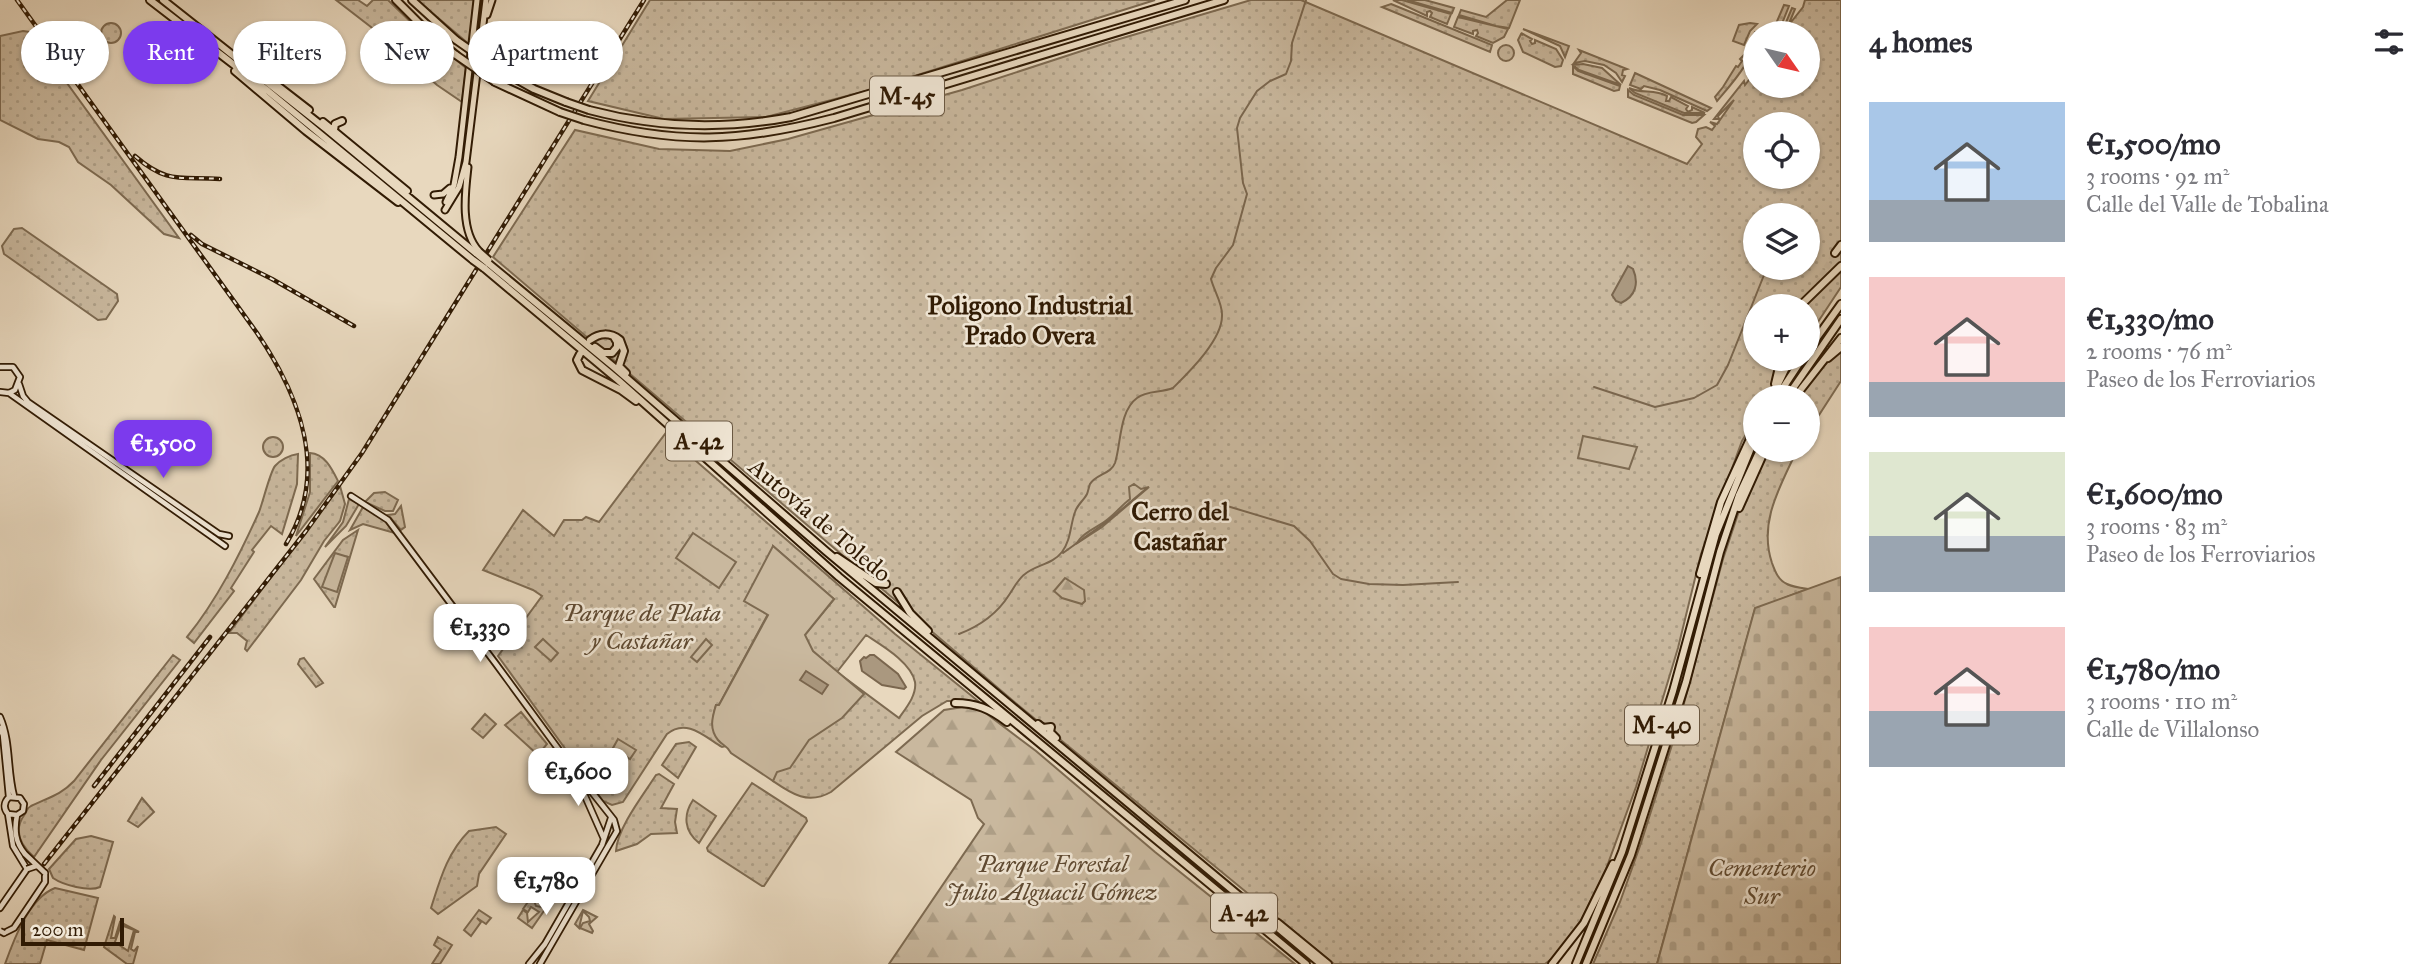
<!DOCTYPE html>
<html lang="en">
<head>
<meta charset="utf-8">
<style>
	:root { --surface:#fff; --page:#f7f7f7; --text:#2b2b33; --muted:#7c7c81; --accent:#7c3aed }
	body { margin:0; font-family:"IM FELL Great Primer",serif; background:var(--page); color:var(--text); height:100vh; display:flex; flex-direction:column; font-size:26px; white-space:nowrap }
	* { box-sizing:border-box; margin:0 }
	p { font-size:23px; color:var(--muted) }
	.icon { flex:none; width:38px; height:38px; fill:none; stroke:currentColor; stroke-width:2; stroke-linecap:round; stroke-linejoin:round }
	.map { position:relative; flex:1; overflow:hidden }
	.drawer { display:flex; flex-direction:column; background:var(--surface); width:595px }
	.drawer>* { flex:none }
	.guide { position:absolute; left:21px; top:21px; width:665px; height:63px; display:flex; gap:14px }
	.needle { width:46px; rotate:124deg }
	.tools { position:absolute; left:1743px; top:21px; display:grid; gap:14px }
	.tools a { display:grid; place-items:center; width:77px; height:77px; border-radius:50%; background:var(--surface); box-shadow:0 2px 5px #0004; font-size:35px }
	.scale { position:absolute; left:21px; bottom:18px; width:103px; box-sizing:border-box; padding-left:7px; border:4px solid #311b04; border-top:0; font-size:19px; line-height:24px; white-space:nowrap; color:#311b04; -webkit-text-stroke:5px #f0e6d5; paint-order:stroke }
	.price { position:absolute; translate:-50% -60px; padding:0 16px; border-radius:14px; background:#fff; color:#222; font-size:23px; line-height:46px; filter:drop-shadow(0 2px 4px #0008) }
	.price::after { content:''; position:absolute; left:50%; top:42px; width:21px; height:16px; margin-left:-10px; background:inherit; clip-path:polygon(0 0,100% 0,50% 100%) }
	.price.current { background:var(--accent); color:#fff }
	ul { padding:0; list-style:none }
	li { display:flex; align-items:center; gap:21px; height:175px; padding:0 28px }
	li span { display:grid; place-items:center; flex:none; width:196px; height:140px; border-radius:0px; color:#555 }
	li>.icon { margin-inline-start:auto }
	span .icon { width:84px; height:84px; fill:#fffc; stroke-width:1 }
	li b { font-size:30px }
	h2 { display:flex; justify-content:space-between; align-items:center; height:84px; padding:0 28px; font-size:30px }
	.chip { padding:0 24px; border-radius:32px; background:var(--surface); box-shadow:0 2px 5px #0004; font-size:24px; line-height:63px }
	.chip.current { background:var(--accent); color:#fff }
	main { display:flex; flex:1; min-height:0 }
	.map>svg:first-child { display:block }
</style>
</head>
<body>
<main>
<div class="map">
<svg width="1841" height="964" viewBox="0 0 1841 964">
	<defs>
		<pattern id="green-dots" width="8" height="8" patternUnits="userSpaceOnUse" patternTransform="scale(1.75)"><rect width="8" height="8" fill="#c9b89e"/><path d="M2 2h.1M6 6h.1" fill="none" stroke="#ad9e86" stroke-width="1.8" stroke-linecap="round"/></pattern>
		<pattern id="forest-firs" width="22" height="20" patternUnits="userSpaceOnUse" patternTransform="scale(1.75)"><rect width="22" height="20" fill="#c9b89e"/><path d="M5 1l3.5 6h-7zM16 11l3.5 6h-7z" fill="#ad9e86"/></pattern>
		<pattern id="cemetery-stones" width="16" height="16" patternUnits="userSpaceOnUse" patternTransform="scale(1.75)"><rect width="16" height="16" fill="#c9b89e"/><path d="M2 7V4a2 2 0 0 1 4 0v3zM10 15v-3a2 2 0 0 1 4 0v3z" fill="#ad9e86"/></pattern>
	</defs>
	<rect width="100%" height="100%" fill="#e8d8be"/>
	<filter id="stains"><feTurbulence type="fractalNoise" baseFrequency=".00286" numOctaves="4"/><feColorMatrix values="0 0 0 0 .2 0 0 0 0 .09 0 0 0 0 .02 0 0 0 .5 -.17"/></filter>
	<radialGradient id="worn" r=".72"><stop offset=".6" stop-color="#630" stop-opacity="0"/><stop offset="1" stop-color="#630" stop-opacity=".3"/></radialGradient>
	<!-- green -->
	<path fill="url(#green-dots)" stroke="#7d6a51" stroke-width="2" fill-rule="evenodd" d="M336,0H358L367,6L373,0H388L419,30L466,68L462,102L437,85L380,34Z
		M417,0H474L470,45Z
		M650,0H1155L870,90L766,117L664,119L588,101Z
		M1251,0H1301L1687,164L1702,144L1696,137L1698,129L1706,127L1712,130L1715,126L1710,122L1717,124L1734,100L1718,116L1719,119H1714L1744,81L1745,85L1755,72V86H1808V33H1772L1784,5L1789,6L1779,31L1782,32L1792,8L1795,9L1788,26L1803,7L1805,0H1841V287L1808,337V306H1755V359H1794L1770,397H1755V420L1742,441L1701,554L1678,648L1636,787L1606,869L1581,921L1559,953L1545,964H1334L1018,705L493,257L575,130L659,149L730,151L788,139L962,90L1106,43ZM1755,124H1808V177H1755ZM1755,215H1808V268H1755Z
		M1393,0H1402L1451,14L1447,24L1430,17L1432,13L1430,11L1427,12V16Z
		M1407,0H1425L1454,8L1452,13Z
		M1507,0H1520L1509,28L1496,26L1459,15L1461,10L1486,17Z
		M1391,4L1492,45L1490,52L1382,7Z
		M1458,17L1508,29L1504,37L1493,43L1476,36L1478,33L1477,30L1473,31V34L1454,27Z
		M101 33a10 10 0 1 1 20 0a10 10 0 1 1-20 0Z
		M1750,23L1757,24L1750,31L1744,45L1733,41L1739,25Z
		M1523,29L1569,46L1565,57L1560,46Z
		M23,31L30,32L179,238L164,234L111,185L78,162L69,147L59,142L38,139L0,120V36Z
		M1757,32L1762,33H1755C1755,59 1734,81 1717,101L1715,97L1723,87L1736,66L1738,67L1742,61L1740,59L1748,51L1746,50L1755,32Z
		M1521,33L1532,39L1530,41L1532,44L1535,43V40L1556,49L1563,60L1561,66L1555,67L1523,52L1518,40L1521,34L1523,35Z
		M1498 53a8 8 0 1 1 16 0a8 8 0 1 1-16 0Z
		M1579,50L1627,69L1623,70L1622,75L1625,76L1622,82L1616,73L1604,65L1585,61L1574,63L1581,53Z
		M1583,64L1602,68L1621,85L1579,70L1573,65Z
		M1573,66L1578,71L1620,86L1619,90L1614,91L1573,74Z
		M1635,73L1711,108L1707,111L1660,90L1644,86L1641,89L1630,85Z
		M1629,88C1642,94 1654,89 1667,96L1666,101H1669L1671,97L1688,106L1686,109L1688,112L1692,110V107L1705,113H1684L1635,93Z
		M1628,90L1634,95L1683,115H1704L1696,122L1692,123L1628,97Z
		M22,228L117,294L118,301L106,319L98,320L4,254L2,246L14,229Z
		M1841,350V381L1808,432V397H1799L1822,367Z
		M665,434L895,634L978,701H947L922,716L831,792C808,805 792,794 773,781L804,665V635L834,599L773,546L768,614L719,705H716C711,722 710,735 726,746L722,747C704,736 686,718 667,734L623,802L612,805L603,801L498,656L542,596L533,590L483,570L523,510L554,536L564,520H582L586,517L599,522ZM866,635C881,645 911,662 915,682C917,695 906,708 899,718L837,672Z
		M263 447a10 10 0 1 1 20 0a10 10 0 1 1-20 0Z
		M1767,450H1797C1781,485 1758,522 1772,563C1775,571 1778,580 1787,584C1793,587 1801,588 1808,589L1755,609L1657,964H1593L1620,902L1641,843L1677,729L1723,559L1738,514Z
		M310,453C325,454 332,469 338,481L296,536L310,492Z
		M298,454L297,484L282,534L271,526L252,550L254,552L231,588L234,591L194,643L187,637C217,600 239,556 259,512C263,502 270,472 275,466C280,460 290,455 298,454Z
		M340,486L345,504L340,521L324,541L301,580L247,651L245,649L247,641L237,633H229Z
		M385,492L398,500L393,511H385L365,502L374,493Z
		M349,499L359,504L346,526L325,547L343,522Z
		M401,506L405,527L401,530L388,515L395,514Z
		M363,507L388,522L395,533L363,524L350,530Z
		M358,530L335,607H334L314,579L343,540Z
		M173,655L180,660L101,760L34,857C20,845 13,830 25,814C28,809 26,809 31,806C47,798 61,795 74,781Z
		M304,658L323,683L316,687L298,664L300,659Z
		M521,712L547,744L538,755L505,725Z
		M485,714L496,724L483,738L472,729Z
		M689,742L696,747L678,778L662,765L676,744Z
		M659,774L674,784L661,808L677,809L675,822L677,833L651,834L637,844L616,851C617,828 644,794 656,775Z
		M752,783L806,818L807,821L764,886H762L708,851L707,848Z
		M142,798L154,812L138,827L128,821Z
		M693,800L716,816L699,843C684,831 683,815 693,800Z
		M496,827L506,834L479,874L477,886L438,914L431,908C440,880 447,853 469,831Z
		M91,836L113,842L100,887C89,892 63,885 53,878L49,869L76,839Z
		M55,888L98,898L84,950L47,940L40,964H5C14,939 29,898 55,888Z
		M526,893L533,898L536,906L546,908L532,928L518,918L523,910L527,913L528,922L539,912L531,907L528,912L523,909L530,899L524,895Z
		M583,910L597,917L589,924L593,931L592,933L580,928L583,923L590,921L589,917L583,911L579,928L575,924Z
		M114,916L115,917L111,938H115L120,922L139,932H135L131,949L134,951L138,946L133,964H127L104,947ZM121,925L134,930L128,951L115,942Z
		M438,937L452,945L440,964H432L441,950L434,945Z"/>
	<!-- forest -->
	<path fill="url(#forest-firs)" stroke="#7d6a51" stroke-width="2" d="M1134,484L1141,489L1149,487L1102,527L1076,544C1083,532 1097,528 1108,519C1116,513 1122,505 1130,499L1129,487Z
		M1065,578L1084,590L1085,601L1082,604L1062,598L1054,591Z
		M963,707L979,708L1036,751L1155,852L1295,964H889L984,824L978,818L971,800L896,752L944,710Z"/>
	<!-- cemetery -->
	<path fill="url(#cemetery-stones)" stroke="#7d6a51" stroke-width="2" d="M1841,577V964H1657L1755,608Z"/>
	<!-- pitch -->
	<path fill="#c9b89e" stroke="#7d6a51" stroke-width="2" d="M1583,436L1637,447L1629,469L1578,458Z
		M693,533L736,562L719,588L676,558Z
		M773,546L834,599L805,635L813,651L864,694L842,718L809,740L790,768L777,772L773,781L731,753C727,745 723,746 718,740C709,729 712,718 716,705H719L768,615L744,601Z
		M335,553L348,557L337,592L322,587Z
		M543,639L558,653L551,661L535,647Z
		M706,639L712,645L697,662L691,657Z
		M618,739L636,750L630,759L613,748Z
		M479,910L491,918L486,924L477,918L481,922L471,936L464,930Z"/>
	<!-- water -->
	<path fill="#aa987f" stroke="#7a664e" stroke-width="2" d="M1628,266L1633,269C1639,283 1636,296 1621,303L1616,301L1612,295Z
		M870,655H874L898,674L906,687L904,689L882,685L862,671L860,661L864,657L866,658Z
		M806,671L828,685L822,694L800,680Z"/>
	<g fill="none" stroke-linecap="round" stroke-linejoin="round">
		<!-- stream -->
		<path stroke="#7a664e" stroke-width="2" d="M1594,387L1655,407L1694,398L1717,385L1728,365L1766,270
			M1227,506L1294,526L1310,541L1333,574L1341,579L1369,584L1403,585L1458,582
			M1063,553L1109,520L1147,488
			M959,634C980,626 997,614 1009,595C1014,588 1018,579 1025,574C1036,565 1053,564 1062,552C1071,540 1070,526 1075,512C1077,505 1084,500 1087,494C1088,492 1089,486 1090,484C1096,474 1111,474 1115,463C1121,445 1119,411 1137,398C1147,390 1161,393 1173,388C1189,372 1222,340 1222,316C1223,304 1214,291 1211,279L1216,268L1233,245L1247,194L1243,183L1237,128L1240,118L1257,91L1270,81L1286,74L1291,61L1292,43L1306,0"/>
		<!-- motorway-tunnel -->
		<path stroke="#c3b299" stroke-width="6" stroke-dasharray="6 3" stroke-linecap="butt" d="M1808,309L1821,277L1835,253"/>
		<!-- secondary casing -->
		<g stroke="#311b04" stroke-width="8">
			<path id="secondary" d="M0,367H13L20,377L15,390L9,393L0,392
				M19,384L23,396L28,402L219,534L229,536
				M9,393L225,546
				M351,496L388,520L496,664L573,769L604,839
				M0,717C11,742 7,770 14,796
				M0,728L3,735L9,797
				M17,815L8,814C3,808 4,802 9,797L20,798L24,804L23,811L17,815C14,830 15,842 25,854
				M0,908L27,869L13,846L8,814
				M4,933L14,928L45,882V873
				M529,964L545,944L602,845L611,818
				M540,964L617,831L614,820L576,772"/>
		</g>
		<!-- trunk casing -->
		<g stroke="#311b04" stroke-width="9">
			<path id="trunk" d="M487,15L492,0
				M468,167C465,193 460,231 479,251
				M434,195L443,194L450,188
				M446,202L454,185L459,157L477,0
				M445,210L459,187L466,162L486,0"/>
		</g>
		<!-- motorway casing -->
		<g stroke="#311b04" stroke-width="10">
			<path id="motorway" d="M150,0L268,91L473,260
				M163,0L326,129L477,254
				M396,0L430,34L456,55
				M412,0L456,40
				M252,66L309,110
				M496,68L534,89L566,102
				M235,71L306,131L398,202
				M495,82L560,112
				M589,110C657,128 722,130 791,117L1185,0
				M584,120C678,145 741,142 834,118L1224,0
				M323,122L407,191
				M334,130L335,124L342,121
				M1835,253L1841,245
				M488,263L615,368L827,552L1321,964
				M484,268L618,380L839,577L1306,964
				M1800,306L1841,266
				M590,340C599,333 610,332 620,340L624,351L619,366L626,373
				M595,347L603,353H612L617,347V342L614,337
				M1808,350L1841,304
				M580,354L577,360L582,370L621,390L636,401
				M1828,358L1841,347
				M1775,384L1781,359
				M1772,397L1790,359
				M1777,397L1802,359
				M1787,397L1841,319
				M1795,397L1841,338
				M1739,508L1765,450
				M837,557L876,583L886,584
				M1700,574L1721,502L1755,428
				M897,592L910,613L928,631
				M955,703C976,703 990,709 1007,722
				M1038,724L1043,728L1051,727L1050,732L1056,738
				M1278,923L1328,964
				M1552,964L1584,923L1613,864
				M1576,964L1622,852L1673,691L1716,534L1755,438
				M1586,964L1631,855L1686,682L1720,552L1739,495L1760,450"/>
		</g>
		<!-- secondary -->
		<use href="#secondary" stroke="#f0e6d5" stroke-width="4.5"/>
		<!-- trunk -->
		<use href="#trunk" stroke="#e8d8be" stroke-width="5"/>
		<!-- motorway -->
		<use href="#motorway" stroke="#e8d8be" stroke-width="6"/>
		<!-- rail casing -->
		<g stroke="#311b04" stroke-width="4.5">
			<path id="rail" d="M17,0L257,333C300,396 330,472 286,544
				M135,156C168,185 182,176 220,179
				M191,235L202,244L272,279L354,326
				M94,786L210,637
				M44,864L306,531L362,453L644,0"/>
		</g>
		<!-- rail -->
		<use href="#rail" stroke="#f0e6d5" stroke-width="2" stroke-dasharray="5" stroke-linecap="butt"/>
		<!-- secondary-bridge casing -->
		<g stroke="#311b04" stroke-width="8" stroke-linecap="butt">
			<path id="secondary-bridge" d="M25,854L45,873
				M27,869L36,866
				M0,931L4,933"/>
		</g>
		<!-- trunk-bridge casing -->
		<g stroke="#311b04" stroke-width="9" stroke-linecap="butt">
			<path id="trunk-bridge" d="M479,251L489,260"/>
		</g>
		<!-- motorway-bridge casing -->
		<g stroke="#311b04" stroke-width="10" stroke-linecap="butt">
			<path id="motorway-bridge" d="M456,40L496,68
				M456,55L495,82
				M566,102L589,110
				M560,112L584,120
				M477,254L488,263
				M473,260L484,268"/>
		</g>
		<!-- secondary-bridge -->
		<use href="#secondary-bridge" stroke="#f0e6d5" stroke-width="4.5"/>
		<!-- trunk-bridge -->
		<use href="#trunk-bridge" stroke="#e8d8be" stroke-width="5"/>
		<!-- motorway-bridge -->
		<use href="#motorway-bridge" stroke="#e8d8be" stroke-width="6"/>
	</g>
	<g text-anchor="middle" stroke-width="5" stroke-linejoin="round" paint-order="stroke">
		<!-- shield labels -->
		<g fill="#f0e6d5" stroke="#6a5843" stroke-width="2">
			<rect x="870" y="76.5" width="74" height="39" rx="5"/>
			<rect x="666" y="421.5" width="66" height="39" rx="5"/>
			<rect x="1625" y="705.5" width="74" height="39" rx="5"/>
			<rect x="1211" y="893.5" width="66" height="39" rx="5"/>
		</g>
		<g font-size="23" font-weight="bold" fill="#311b04">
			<text x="907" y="104">M-45</text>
			<text x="699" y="449">A-42</text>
			<text x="1662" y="733">M-40</text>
			<text x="1244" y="921">A-42</text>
		</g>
		<!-- street labels -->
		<g font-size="24" fill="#311b04" stroke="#f0e6d5">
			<text transform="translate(820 520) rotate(40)" y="8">Autovía de Toledo</text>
		</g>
		<!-- park labels -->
		<g font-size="24" font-style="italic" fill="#5f4a32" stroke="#f0e6d5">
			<text x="642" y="621">Parque de Plata<tspan x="642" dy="28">y Castañar</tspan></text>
			<text x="1052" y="872">Parque Forestal<tspan x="1052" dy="28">Julio Alguacil Gómez</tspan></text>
			<text x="1762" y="876">Cementerio<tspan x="1762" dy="28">Sur</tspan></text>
		</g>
		<!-- neighbourhood labels -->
		<g font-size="26" font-weight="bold" fill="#311b04" stroke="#f0e6d5">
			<text x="1030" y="314">Poligono Industrial<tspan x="1030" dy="30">Prado Overa</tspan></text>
			<text x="1180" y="520">Cerro del<tspan x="1180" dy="30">Castañar</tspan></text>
		</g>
	</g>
	<rect width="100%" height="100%" filter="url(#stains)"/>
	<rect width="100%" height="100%" fill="url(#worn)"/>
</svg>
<div class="tools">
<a><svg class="needle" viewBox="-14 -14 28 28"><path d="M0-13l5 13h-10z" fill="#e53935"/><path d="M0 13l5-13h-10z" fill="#7c7c81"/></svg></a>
<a><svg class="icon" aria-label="locate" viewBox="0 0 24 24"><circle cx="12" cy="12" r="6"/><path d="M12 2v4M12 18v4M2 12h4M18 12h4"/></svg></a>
<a><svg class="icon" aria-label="layers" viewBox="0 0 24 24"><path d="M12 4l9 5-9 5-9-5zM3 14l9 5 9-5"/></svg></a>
<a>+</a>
<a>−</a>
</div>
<div class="scale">200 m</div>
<b class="price current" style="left:163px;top:480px">€1,500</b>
<b class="price" style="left:480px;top:664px">€1,330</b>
<b class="price" style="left:578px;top:808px">€1,600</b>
<b class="price" style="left:546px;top:917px">€1,780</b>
<div class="guide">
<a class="chip">Buy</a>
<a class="chip current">Rent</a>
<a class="chip">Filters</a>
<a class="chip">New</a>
<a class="chip">Apartment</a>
</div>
</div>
<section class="drawer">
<h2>4 homes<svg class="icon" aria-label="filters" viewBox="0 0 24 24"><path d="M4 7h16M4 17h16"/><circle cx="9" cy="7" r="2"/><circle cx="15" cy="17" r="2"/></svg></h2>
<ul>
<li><span style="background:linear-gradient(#a9c7e8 70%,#9aa5b1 0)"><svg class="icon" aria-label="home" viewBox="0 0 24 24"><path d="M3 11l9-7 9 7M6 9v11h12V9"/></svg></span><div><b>€1,500/mo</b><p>3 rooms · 92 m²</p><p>Calle del Valle de Tobalina</p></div></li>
<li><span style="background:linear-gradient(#f6c9c9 75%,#9aa5b1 0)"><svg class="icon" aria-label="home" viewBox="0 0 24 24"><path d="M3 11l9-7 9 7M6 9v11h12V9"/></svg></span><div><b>€1,330/mo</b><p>2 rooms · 76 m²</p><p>Paseo de los Ferroviarios</p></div></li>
<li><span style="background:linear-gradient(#dfe7d0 60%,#9aa5b1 0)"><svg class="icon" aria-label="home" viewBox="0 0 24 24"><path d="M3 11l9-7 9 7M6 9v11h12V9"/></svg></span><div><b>€1,600/mo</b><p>3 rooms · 83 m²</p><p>Paseo de los Ferroviarios</p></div></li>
<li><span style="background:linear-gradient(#f6c9c9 60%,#9aa5b1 0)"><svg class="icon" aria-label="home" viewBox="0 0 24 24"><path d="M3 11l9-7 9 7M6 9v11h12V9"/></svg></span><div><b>€1,780/mo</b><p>3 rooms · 110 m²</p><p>Calle de Villalonso</p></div></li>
</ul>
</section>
</main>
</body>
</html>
